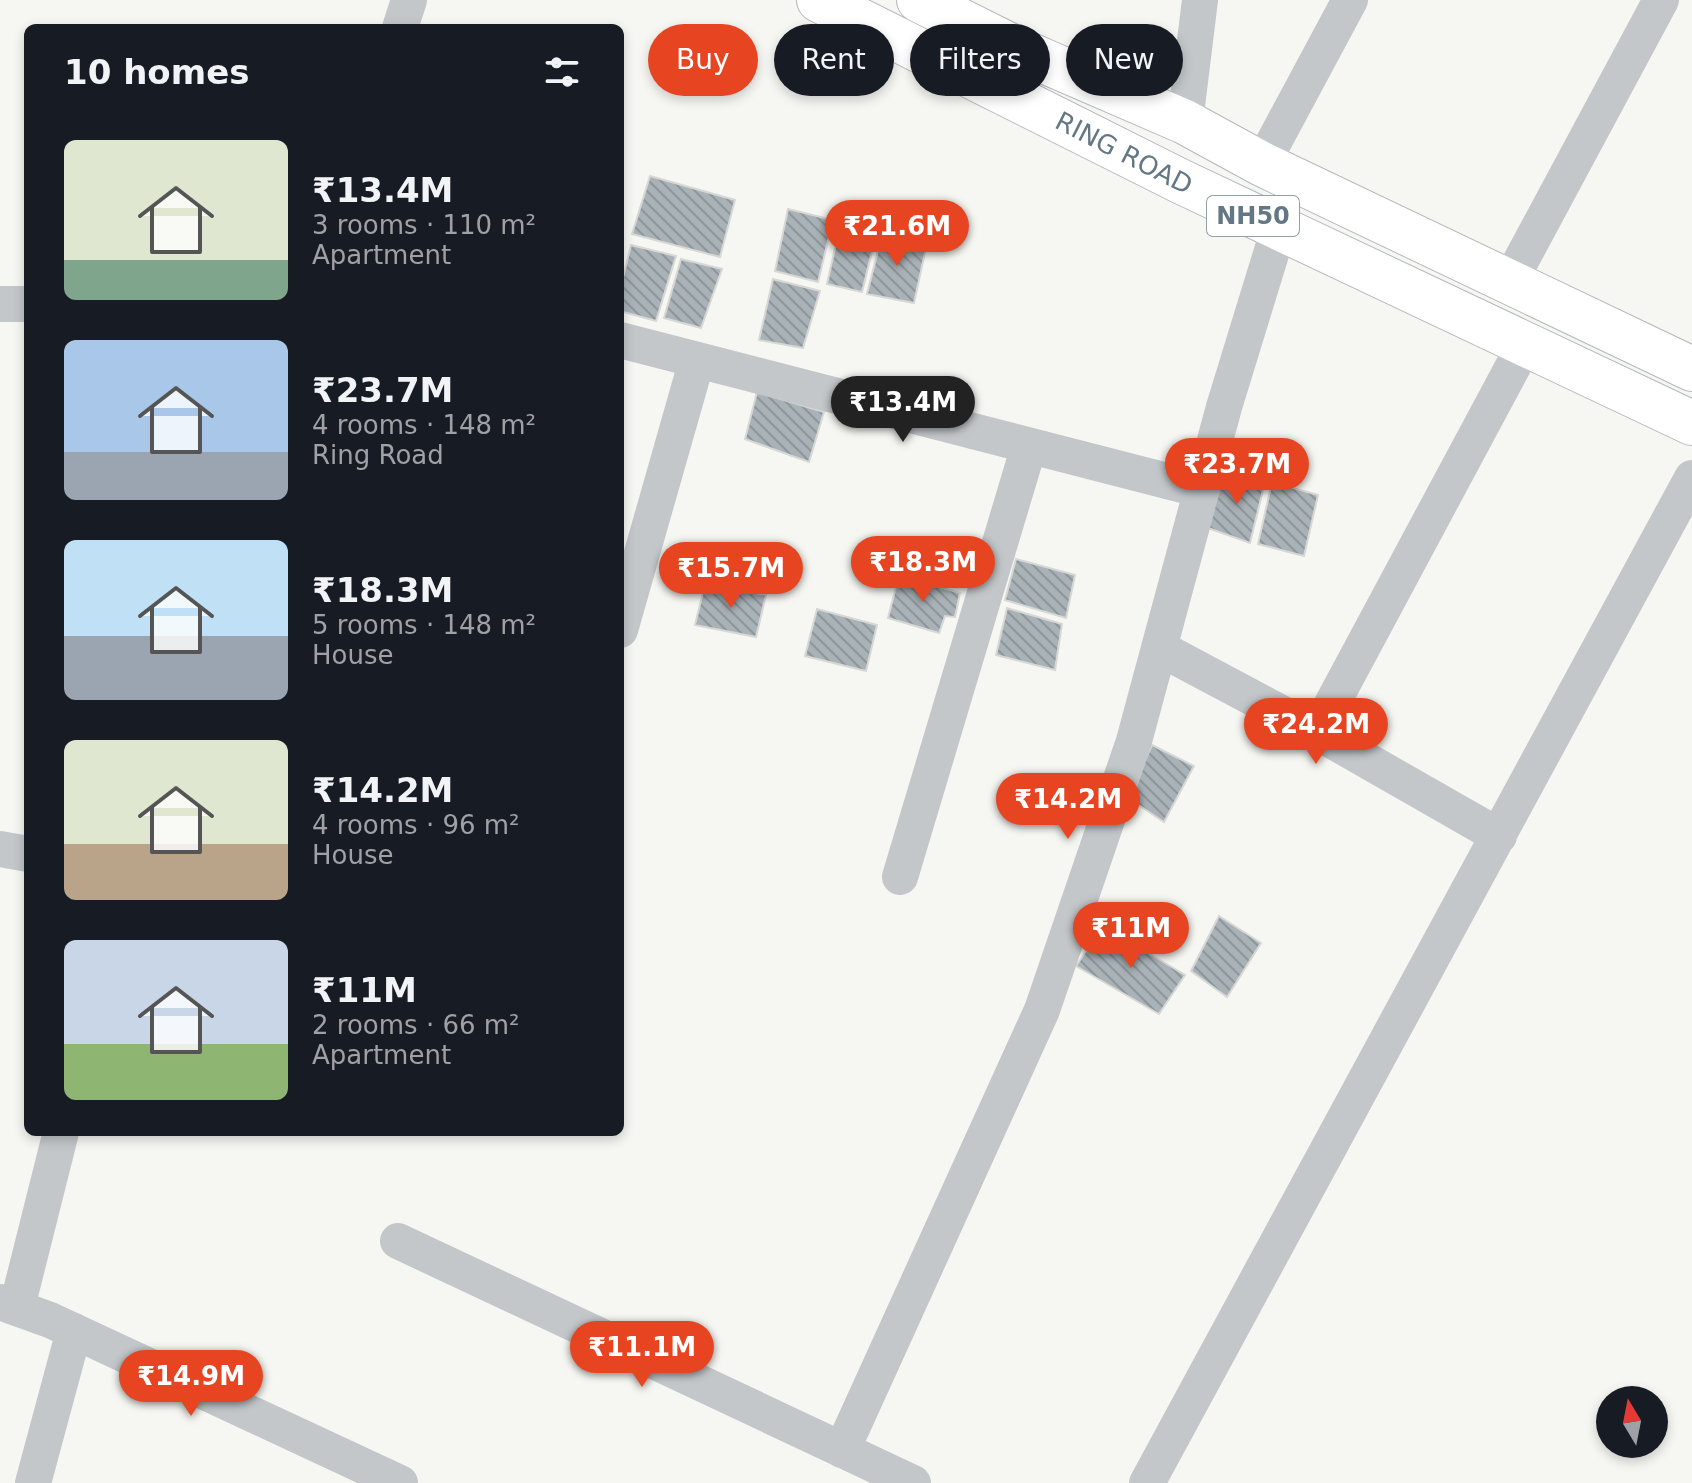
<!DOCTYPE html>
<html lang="en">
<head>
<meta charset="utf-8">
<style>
	:root { --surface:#171b24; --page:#20242c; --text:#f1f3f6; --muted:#9ea1a6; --accent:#e74521 }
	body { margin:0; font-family:"DejaVu Sans",sans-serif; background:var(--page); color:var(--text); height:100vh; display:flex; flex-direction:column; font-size:30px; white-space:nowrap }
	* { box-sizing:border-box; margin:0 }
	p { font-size:26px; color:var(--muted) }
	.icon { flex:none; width:44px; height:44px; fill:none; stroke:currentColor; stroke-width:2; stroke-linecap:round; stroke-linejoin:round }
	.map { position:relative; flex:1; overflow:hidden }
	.details { position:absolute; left:24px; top:24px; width:600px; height:1112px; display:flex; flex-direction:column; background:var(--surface); border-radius:12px; box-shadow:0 4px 12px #0003 }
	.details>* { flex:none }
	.top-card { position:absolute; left:648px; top:24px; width:760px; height:72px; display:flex; gap:16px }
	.needle { width:52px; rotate:350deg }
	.tools { position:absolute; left:1596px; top:1386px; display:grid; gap:16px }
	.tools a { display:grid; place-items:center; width:72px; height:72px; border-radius:50%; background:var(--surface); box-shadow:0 4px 12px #0003; font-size:40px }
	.price { position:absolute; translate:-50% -68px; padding:0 18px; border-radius:28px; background:var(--accent); color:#fff; font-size:26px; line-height:52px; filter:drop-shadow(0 2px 4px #0008) }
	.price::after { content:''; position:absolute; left:50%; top:48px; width:24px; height:18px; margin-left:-12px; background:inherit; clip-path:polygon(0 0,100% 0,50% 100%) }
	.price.selected { background:#222; color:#fff }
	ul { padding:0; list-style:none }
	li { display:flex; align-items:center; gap:24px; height:200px; padding:0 40px }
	li span { display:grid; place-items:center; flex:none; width:224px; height:160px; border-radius:12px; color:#555 }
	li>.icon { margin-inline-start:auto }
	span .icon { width:96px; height:96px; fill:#fffc; stroke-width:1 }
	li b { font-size:34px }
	h2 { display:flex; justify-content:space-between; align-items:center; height:96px; padding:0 40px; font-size:34px }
	.chip { padding:0 28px; border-radius:36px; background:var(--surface); box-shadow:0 4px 12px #0003; font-size:28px; line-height:72px }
	.chip.selected { background:var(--accent); color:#fff }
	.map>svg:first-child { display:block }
</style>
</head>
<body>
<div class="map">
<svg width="1692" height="1483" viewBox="0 0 1692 1483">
	<defs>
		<pattern id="building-back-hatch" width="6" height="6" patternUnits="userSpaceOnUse" patternTransform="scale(2)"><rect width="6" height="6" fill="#a9b2b7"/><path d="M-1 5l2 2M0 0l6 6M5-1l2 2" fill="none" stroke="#8d969a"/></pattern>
	</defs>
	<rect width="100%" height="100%" fill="#f6f6f2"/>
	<!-- building -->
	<path fill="url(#building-back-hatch)" stroke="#d7d7d5" stroke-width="2" d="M650,176L735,200L720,257L632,234Z
		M788,209L833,220L818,282L775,271Z
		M841,221L877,231L862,292L827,284Z
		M883,231L927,243L914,303L867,294Z
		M631,245L676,256L656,321L620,311V290Z
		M681,259L722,269L701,328L664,318Z
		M773,279L820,291L803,348L759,340Z
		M757,392L824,412L809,462L745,439Z
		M1223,471L1265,482L1250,543L1208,528Z
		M1272,482L1318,495L1304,556L1258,544Z
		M1016,559L1075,575L1066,618L1005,600Z
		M899,575L960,593L955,617L945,616L939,633L888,618Z
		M705,584L766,595L756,637L695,625Z
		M1007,608L1062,624L1055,670L996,655Z
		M817,609L877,625L866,671L805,656Z
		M1152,745L1194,766L1164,822L1128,798Z
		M1219,916L1261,943L1227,997L1191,971Z
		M1103,926L1185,975L1159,1014L1076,966Z"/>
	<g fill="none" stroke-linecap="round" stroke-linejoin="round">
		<!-- highway casing -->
		<g stroke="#b6b9bc" stroke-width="46">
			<path id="highway" d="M819,0L1182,182L1692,423
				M919,0L1021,51L1185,122L1262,164L1692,369"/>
		</g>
		<!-- minor -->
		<path stroke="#c3c7ca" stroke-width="36" d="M400,28L409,0
			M1185,122L1200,0
			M1262,164L1350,0
			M1510,281L1661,0
			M0,304H28
			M620,340L1202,490
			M620,630L697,360
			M1159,648L1317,732L1499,836
			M1317,732L1525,344
			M0,849L28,854
			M900,877L1029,446
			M398,1241L913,1483
			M0,1302L50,1320L400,1483
			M17,1307L61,1132
			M842,1450L1042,1010L1134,741L1224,407L1279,228
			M33,1483L74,1331
			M1147,1483L1692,478"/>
		<!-- highway -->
		<use href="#highway" stroke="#fff" stroke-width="44"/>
	</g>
	<g text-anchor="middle" stroke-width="8" stroke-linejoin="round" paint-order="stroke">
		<!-- shield labels -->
		<rect fill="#fff" stroke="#92a0a9" stroke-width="2" x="1207" y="196" width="92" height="40" rx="6"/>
		<g font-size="24" font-weight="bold" fill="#647784">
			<text x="1253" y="224">NH50</text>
		</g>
		<!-- street labels -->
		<g font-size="26" fill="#647784" stroke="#fff">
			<text transform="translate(1124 153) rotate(27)" y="9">RING ROAD</text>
		</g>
	</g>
</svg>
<div class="tools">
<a><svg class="needle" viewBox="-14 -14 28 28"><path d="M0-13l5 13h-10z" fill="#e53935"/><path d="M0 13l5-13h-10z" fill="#9ea1a6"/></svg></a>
</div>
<b class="price" style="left:897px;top:268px">₹21.6M</b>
<b class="price selected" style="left:903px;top:444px">₹13.4M</b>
<b class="price" style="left:1237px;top:506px">₹23.7M</b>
<b class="price" style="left:923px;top:604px">₹18.3M</b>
<b class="price" style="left:731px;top:610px">₹15.7M</b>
<b class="price" style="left:1316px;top:766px">₹24.2M</b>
<b class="price" style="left:1068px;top:841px">₹14.2M</b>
<b class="price" style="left:1131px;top:970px">₹11M</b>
<b class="price" style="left:642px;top:1389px">₹11.1M</b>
<b class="price" style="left:191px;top:1418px">₹14.9M</b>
<div class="top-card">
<a class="chip selected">Buy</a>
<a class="chip">Rent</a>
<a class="chip">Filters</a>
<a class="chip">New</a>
</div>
<section class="details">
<h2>10 homes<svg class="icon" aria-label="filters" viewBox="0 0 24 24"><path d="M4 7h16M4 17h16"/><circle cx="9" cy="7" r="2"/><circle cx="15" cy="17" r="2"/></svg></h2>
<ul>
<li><span style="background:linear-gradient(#dfe7d0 75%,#7fa58c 0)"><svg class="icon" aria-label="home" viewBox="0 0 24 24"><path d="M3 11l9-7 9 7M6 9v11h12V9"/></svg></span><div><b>₹13.4M</b><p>3 rooms · 110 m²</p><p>Apartment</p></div></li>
<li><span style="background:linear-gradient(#a9c7e8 70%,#9aa5b1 0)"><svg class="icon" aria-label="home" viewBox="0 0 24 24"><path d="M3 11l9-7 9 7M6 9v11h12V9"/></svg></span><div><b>₹23.7M</b><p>4 rooms · 148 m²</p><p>Ring Road</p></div></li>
<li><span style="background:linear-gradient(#bfe0f5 60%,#9aa5b1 0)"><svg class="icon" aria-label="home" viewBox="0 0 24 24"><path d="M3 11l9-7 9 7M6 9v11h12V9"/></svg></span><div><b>₹18.3M</b><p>5 rooms · 148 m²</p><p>House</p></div></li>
<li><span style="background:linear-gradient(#dfe7d0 65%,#b9a48a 0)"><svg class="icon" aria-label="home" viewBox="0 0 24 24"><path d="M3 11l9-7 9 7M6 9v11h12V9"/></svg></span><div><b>₹14.2M</b><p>4 rooms · 96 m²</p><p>House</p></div></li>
<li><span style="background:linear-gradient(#c9d6e8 65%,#8fb573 0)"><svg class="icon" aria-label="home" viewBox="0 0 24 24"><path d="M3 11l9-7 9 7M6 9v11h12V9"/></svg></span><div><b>₹11M</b><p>2 rooms · 66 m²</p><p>Apartment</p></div></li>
</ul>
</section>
</div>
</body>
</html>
